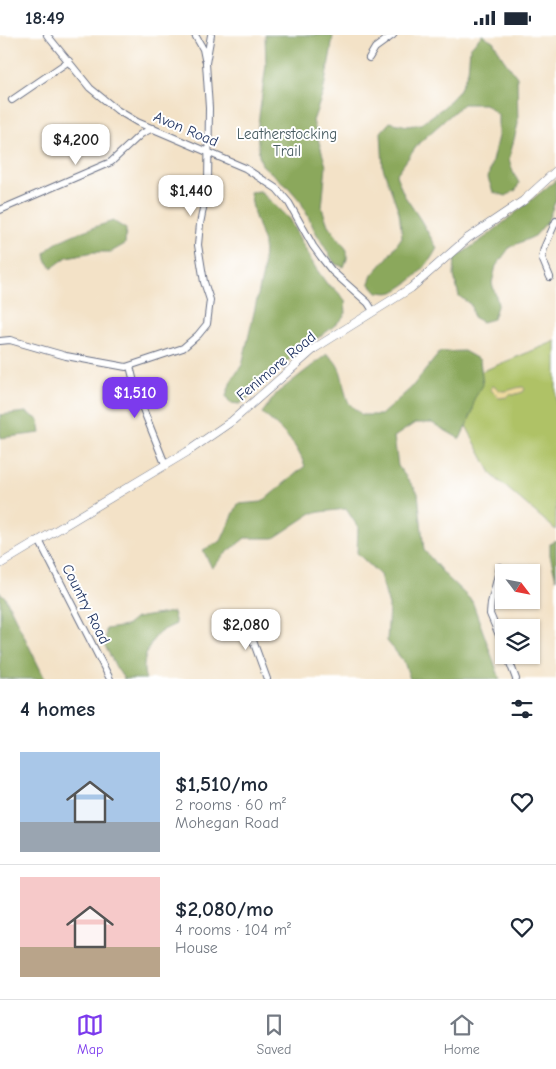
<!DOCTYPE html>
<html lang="en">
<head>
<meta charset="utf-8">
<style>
	:root { --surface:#fff; --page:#f6f6f7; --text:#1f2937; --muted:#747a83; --line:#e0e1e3; --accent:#7c3aed }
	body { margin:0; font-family:"Comic Neue",sans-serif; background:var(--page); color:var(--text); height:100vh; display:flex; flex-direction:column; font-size:19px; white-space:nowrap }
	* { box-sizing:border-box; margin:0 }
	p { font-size:16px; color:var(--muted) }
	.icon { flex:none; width:28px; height:28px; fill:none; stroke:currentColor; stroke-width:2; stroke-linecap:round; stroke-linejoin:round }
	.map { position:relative; height:644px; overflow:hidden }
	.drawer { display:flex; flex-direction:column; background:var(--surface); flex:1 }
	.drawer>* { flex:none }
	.needle { width:32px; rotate:122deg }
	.tools { position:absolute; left:495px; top:529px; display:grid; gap:10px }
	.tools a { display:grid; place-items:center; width:45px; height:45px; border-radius:0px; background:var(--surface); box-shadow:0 1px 4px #0004; font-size:25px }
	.price { position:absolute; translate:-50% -42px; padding:0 11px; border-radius:10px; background:#fff; color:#222; font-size:16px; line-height:32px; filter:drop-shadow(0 1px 2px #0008) }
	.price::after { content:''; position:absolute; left:50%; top:30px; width:15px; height:11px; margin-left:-8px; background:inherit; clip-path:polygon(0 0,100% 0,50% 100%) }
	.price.current { background:var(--accent); color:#fff }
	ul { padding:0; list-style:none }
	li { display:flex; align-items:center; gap:15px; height:125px; padding:0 20px }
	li+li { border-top:1px solid var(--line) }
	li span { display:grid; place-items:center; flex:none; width:140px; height:100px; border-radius:0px; color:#555 }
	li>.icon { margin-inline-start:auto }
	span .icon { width:60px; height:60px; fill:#fffc; stroke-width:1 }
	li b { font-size:21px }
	h2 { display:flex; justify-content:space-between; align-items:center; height:60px; padding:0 20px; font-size:21px }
	.status { display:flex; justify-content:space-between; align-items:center; height:35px; padding:0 25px; background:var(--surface); direction:ltr }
	.status svg { height:14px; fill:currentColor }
	.tab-bar { display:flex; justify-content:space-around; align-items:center; height:70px; border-top:1px solid var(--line); background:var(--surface); font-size:14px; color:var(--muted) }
	.tab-bar a { display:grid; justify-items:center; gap:2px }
	.tab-bar .current { color:var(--accent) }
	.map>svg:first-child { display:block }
</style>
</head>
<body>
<div class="status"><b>18:49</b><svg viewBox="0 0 49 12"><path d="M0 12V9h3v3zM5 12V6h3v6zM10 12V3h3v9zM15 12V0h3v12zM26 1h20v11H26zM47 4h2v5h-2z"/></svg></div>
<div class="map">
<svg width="556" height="644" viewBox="0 0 556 644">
	<rect width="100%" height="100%" fill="#fff"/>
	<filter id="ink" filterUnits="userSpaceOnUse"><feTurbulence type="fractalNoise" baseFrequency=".02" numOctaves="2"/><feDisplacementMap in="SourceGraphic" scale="10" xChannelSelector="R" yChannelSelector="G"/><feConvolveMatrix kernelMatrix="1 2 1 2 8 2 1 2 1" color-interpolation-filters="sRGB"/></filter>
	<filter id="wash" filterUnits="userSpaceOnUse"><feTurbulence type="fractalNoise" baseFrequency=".0096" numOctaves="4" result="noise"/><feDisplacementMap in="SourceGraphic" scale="20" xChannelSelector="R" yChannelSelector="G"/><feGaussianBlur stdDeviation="1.12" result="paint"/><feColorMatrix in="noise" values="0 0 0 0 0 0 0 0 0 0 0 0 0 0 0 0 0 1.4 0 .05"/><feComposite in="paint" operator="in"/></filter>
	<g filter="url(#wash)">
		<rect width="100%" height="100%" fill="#f3e2c7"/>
		<!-- green -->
		<path fill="#afc266" stroke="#657862" d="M556,306V495L492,440L463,385L478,338Z"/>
		<!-- forest -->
		<path fill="#8ba85b" stroke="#536c5c" d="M265,0H333L331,16L323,58L313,86L326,131L322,173L328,190L347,215V224L344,232L335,229L315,196L301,167L289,153L262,130L259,120L257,96L266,30Z
			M482,0L493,6L503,23L517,42L518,89L509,124L513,137L519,148L516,155L506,161L493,157L488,143L498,101V80L485,69H463L419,108L396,140L404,160L420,184L437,213C429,230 410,249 393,257C388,259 382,257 377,257L369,248L372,240L388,222L402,202L399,177L383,133L381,97L390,87L407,91L421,89L444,72L459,56L468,36L470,13Z
			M556,145V165L547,187L535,201L510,212L496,231L492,248L498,268L493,284L482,287L473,282L471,270L459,261L454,241L455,223L487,201Z
			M260,156L289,184L315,232L327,249L335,254L345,265L346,278C334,295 314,304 298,317C278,333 261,353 240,369L230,368L226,361L231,346L242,330L263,238L264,208L254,179L250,157Z
			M113,186L126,194L125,209L111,217H94L67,222L52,233L46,225L45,218C57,202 93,193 113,186Z
			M464,316L480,325L483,350L474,364L473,376L460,404L432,388H415L394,402L398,431L418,458L424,515L446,541L472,566L500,644H410L404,627L387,606L389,571L380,540L357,518L358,492L346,474L312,478L274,503H245L224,520L212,533L203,515L221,506L238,469L262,467L305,431C296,407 281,394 262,378L277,358L327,319C345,332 341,348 348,366C350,371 358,376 362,380H381L411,353L440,317Z
			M26,377L39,385L41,398L0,403V380Z
			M555,505L556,506V544L550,520V509Z
			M0,557L5,562L45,644H0Z
			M173,577L176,589C170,592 162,595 158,599C148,609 140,631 146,644H124L116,632L105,611L106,594L126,591L136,583Z"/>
		<!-- sand -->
		<path fill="#eeda9e" stroke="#84847e" d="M492,351L496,352C503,361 513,352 523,352L525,354L523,357L513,360L510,359L507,362L499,363L491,355Z"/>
	</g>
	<g filter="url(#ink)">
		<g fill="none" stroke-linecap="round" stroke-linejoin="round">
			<!-- minor casing -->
			<g stroke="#676e83" stroke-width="8">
				<path id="minor" d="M47,0L90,53L117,75L137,87L245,133L277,154L289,168L313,211L321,222L332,236L368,268L373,276
					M195,0L203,14L205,24
					M369,23L375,13L393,0
					M12,65L69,26
					M0,175L111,127L141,99L153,93
					M550,242L542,223L544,213L556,186
					M0,306L10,305L66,321L126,332L183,313L198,300L207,289L210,265L204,247L198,210L200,189L208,148L209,73L206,28L211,0
					M130,331L137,359L165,429
					M39,505L110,644
					M500,532L491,568L490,579L504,612
					M244,581L267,644
					M507,620L516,644"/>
			</g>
			<!-- tertiary casing -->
			<g stroke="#676e83" stroke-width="9">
				<path id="tertiary" d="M0,529L187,417L232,386L315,313L411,253L468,203L523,166L556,136"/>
			</g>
			<!-- minor -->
			<use href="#minor" stroke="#fff" stroke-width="6"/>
			<!-- tertiary -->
			<use href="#tertiary" stroke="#fff" stroke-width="8"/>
		</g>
	</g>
	<g text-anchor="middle" stroke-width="4" stroke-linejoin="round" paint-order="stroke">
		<!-- street labels -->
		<g font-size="15" fill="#1b2f5e" stroke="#fff">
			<text transform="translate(186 94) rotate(23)" y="5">Avon Road</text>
			<text transform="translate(276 331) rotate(-40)" y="5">Fenimore Road</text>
			<text transform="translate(86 569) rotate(63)" y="5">Country Road</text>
		</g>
		<!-- park labels -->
		<g font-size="15" fill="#475b60" stroke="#fff">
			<text x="287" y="104">Leatherstocking<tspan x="287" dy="17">Trail</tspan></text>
		</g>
	</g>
</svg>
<div class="tools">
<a><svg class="needle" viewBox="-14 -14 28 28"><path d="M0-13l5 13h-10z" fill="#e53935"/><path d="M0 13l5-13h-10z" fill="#747a83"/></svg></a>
<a><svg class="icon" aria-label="layers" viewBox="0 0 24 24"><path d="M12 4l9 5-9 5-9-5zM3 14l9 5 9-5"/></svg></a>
</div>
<b class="price" style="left:76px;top:131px">$4,200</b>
<b class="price" style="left:191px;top:182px">$1,440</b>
<b class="price current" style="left:135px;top:384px">$1,510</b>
<b class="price" style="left:246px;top:616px">$2,080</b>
</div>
<section class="drawer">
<h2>4 homes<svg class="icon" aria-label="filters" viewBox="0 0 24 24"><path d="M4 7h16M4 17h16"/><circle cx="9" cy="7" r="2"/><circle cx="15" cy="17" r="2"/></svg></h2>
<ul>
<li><span style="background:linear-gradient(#a9c7e8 70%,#9aa5b1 0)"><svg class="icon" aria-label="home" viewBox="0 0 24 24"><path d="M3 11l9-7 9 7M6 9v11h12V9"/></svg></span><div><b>$1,510/mo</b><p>2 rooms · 60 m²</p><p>Mohegan Road</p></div><svg class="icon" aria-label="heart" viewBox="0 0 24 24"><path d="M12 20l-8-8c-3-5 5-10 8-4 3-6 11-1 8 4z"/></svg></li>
<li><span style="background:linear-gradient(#f6c9c9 70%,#b9a48a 0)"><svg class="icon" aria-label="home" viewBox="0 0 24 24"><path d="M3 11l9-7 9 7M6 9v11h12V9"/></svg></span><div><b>$2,080/mo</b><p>4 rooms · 104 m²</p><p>House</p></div><svg class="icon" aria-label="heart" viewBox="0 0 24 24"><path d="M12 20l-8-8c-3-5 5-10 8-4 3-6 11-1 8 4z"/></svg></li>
</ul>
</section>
<nav class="tab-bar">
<a class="current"><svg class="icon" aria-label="map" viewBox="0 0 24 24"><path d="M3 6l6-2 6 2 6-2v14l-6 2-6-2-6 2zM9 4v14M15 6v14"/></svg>Map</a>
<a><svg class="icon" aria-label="saved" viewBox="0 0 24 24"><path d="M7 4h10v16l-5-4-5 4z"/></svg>Saved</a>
<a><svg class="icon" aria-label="home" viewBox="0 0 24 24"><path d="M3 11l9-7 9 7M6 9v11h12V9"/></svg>Home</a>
</nav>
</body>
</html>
